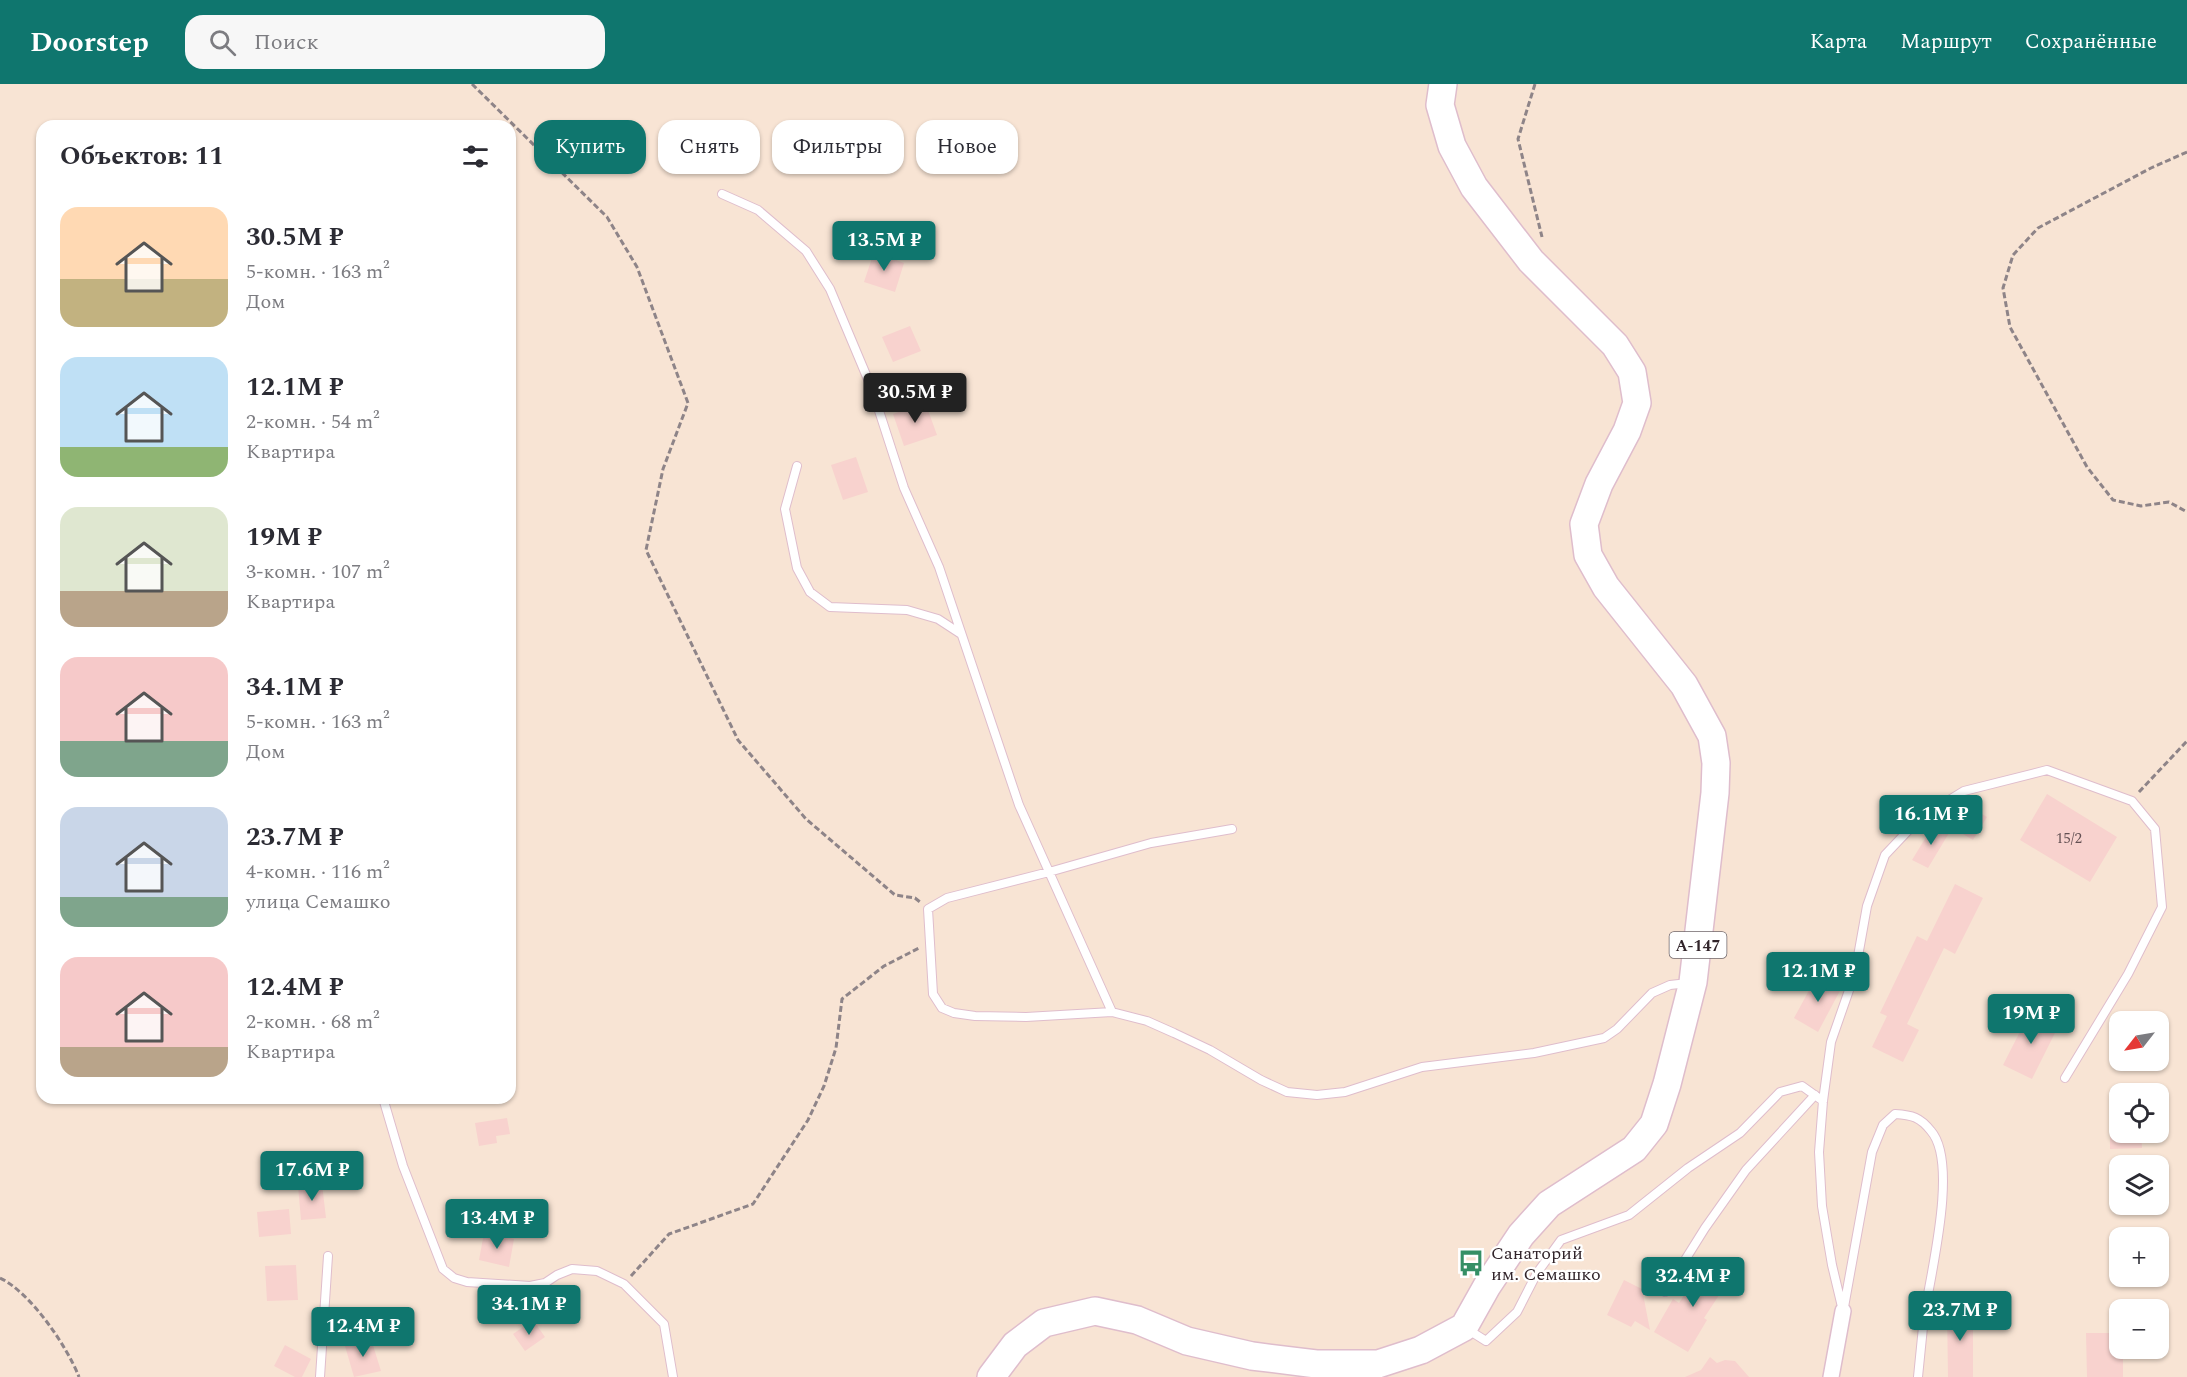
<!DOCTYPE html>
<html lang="ru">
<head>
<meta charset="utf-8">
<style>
	:root { --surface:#fff; --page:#f7f7f7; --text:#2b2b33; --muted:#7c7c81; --accent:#0f766e }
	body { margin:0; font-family:Spectral,serif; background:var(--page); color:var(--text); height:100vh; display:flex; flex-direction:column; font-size:22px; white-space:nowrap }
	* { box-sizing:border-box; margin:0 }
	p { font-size:20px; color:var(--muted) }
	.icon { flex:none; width:33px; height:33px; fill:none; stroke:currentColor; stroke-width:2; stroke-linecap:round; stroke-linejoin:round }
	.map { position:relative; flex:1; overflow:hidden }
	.details { position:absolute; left:36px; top:36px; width:480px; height:984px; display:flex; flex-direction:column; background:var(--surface); border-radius:18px; box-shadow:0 2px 4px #0004 }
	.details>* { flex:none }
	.banner { position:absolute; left:534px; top:36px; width:570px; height:54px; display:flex; gap:12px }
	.needle { width:39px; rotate:239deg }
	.controls { position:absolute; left:2109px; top:927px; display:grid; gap:12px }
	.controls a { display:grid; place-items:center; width:60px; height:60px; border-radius:12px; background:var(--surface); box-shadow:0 2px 4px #0004; font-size:30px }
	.price { position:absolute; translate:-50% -51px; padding:0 14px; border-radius:6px; background:var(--accent); color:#fff; font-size:20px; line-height:39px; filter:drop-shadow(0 2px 3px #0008) }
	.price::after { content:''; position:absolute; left:50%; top:36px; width:18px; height:14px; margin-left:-9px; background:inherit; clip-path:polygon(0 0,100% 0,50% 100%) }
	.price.active { background:#222; color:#fff }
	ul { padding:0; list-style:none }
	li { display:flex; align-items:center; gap:18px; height:150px; padding:0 24px }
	li span { display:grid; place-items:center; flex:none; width:168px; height:120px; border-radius:18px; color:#555 }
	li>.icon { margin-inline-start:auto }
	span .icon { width:72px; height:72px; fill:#fffc; stroke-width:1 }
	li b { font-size:26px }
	h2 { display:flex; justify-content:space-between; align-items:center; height:72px; padding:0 24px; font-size:26px }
	.pill { padding:0 21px; border-radius:18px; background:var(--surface); box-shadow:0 2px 4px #0004; font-size:21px; line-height:54px }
	.pill.active { background:var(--accent); color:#fff }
	header { display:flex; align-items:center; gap:36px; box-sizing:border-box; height:84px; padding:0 30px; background:var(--accent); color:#fff }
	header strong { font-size:28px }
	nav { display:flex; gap:33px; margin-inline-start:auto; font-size:21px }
	.search { width:420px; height:54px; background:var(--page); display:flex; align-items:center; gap:15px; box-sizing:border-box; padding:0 21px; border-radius:18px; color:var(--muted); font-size:22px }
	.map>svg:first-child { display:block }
</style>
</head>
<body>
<header>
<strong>Doorstep</strong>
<div class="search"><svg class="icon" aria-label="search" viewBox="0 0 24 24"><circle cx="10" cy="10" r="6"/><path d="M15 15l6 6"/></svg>Поиск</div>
<nav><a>Карта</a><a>Маршрут</a><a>Сохранённые</a></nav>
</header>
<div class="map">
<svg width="2187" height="1293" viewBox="0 0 2187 1293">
	<rect width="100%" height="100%" fill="#fcf5f8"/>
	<!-- green -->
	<path fill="#f8e4d4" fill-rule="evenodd" d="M0,0H2187V1293H0ZM42,42H510V1014H42ZM2120,938H2158V976H2120ZM2120,1010H2158V1048H2120ZM2120,1082H2158V1120H2120ZM2120,1154H2158V1192H2120ZM2120,1226H2158V1264H2120Z"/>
	<!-- building -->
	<path fill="#f8d2ce" d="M874,168L904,179L895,208L864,198Z
		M910,242L921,267L893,278L882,253Z
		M925,318L937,351L904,362L893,330Z
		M856,373L868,408L843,416L831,381Z
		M2047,710L2117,753L2090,798L2020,756Z
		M1965,720L1987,733L1973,756L1951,743Z
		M1934,740L1949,749L1928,784L1912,776Z
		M1955,800L1983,814L1955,870L1944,864L1907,940L1919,946L1903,978L1872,963L1887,932L1880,929L1917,852L1927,857Z
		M1818,890L1842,903L1818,948L1794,934Z
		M2031,926L2059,941L2032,995L2003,981Z
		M507,1034L510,1050L496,1052L497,1059L479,1062L475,1039Z
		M2110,1048H2141L2142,1064L2110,1065Z
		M322,1100L326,1134L301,1136L298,1102Z
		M289,1125L291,1150L259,1153L257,1128Z
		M484,1149L514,1155L509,1183L479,1176Z
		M1706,1177L1731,1193L1704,1234L1707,1236L1688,1268L1654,1248L1673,1215L1679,1219Z
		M296,1181L298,1216L267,1217L265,1182Z
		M1624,1196L1642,1205L1650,1246L1635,1237L1631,1243L1607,1231Z
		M1973,1223V1293H1948L1947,1224Z
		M533,1236L545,1253L525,1267L513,1250Z
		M2086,1249H2120V1264H2123V1293H2087Z
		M371,1255L381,1287L354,1293L345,1262Z
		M285,1261L311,1275L302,1293H295L274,1282Z
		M1710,1273L1717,1279L1725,1276L1735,1277L1749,1293H1685L1701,1286Z"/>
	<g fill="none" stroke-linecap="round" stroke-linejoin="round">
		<!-- lane casing -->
		<g stroke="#dfbdcc" stroke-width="10">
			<path id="lane" d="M722,110L758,126L806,167L830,205L872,305L904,404L939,483L1019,721L1112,928
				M797,382L785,425L797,484L810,508L830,523L907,526L938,535L961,550
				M1232,745L1151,759L1049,788L947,814L928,825L933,910L942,924L954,929L975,932L1026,933L1112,928L1147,937L1174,949L1210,966L1261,996L1287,1008L1317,1011L1345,1008L1422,983L1534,969L1604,954L1617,945L1652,909L1670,901L1688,899
				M383,1014L403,1082L443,1185L454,1194L467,1198L530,1202L545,1199L557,1191L572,1185L597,1187L624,1200L664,1240L673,1293
				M1665,1208L1705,1144L1746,1086L1815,1011
				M1844,1223L1872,1068L1883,1041L1895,1030C1912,1031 1920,1033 1931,1047C1959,1079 1930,1192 1924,1233C1922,1253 1920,1273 1918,1293
				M1843,1227L1832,1181L1822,1122L1819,1068L1823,1017L1831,958L1855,889L1867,822L1885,771L1920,734L1964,707L2047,686L2132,717L2155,745L2162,823L2128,890L2065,994
				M1467,1245L1486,1257L1517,1228L1537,1189L1561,1156L1629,1131L1688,1084L1740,1049L1780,1008L1802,1002L1823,1017
				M320,1293L328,1172"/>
		</g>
		<!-- street casing -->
		<g stroke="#dfbdcc" stroke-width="18">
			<path id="street" d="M1831,1293L1843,1227"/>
		</g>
		<!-- highway casing -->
		<g stroke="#dfbdcc" stroke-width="30">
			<path id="highway" d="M991,1293L1015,1261L1044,1239L1095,1227L1137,1236L1187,1257L1252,1272L1316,1280H1378L1421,1266L1464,1243L1487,1202L1521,1151L1549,1120L1634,1065L1654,1040L1667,1000L1693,898L1715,709L1716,679L1712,652L1684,601L1606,503L1588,471L1584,440L1599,400L1627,347L1637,319L1632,288L1615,261L1531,177L1474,103L1452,62L1440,21L1443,0"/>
		</g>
		<!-- path -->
		<path stroke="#8e8488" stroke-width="3" stroke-dasharray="6 3" stroke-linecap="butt" d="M472,0L607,133L637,183L688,319L663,385L646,466L738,656L806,735L895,811L915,814L920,818
			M1535,0L1518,55L1542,153
			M2187,68L2151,84L2038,144L2013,171L2003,204L2010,243L2087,383L2113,416L2141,422L2169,418L2187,428
			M2139,708L2187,657
			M631,1192L669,1150L753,1120L808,1036L824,1002L836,964L842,915L884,882L919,864
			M0,1194C30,1208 67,1262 79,1293"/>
		<!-- lane -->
		<use href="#lane" stroke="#fff" stroke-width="8"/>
		<!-- street -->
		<use href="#street" stroke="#fff" stroke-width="15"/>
		<!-- highway -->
		<use href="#highway" stroke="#fff" stroke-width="27"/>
	</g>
	<!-- icons -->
	<defs>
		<g id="bus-bare" transform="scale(2.07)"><path d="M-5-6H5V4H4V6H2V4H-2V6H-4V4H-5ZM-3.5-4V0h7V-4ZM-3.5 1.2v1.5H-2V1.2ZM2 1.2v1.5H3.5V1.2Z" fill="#358f65" stroke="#fff" stroke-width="2.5" paint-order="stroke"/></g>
	</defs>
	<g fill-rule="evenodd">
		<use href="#bus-bare" x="1471" y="1179"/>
	</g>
	<g text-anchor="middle" stroke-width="4.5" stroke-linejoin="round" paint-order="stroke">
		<!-- number labels -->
		<g font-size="15" fill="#635053">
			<text x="2069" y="759">15/2</text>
		</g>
		<!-- shield labels -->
		<rect fill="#fff" stroke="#6f666a" stroke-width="1.5" x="1669.5" y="848" width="57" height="26" rx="4.5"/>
		<g font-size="16" font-weight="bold" fill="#31242a">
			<text x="1698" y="867">А-147</text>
		</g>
		<!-- poi labels -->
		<g font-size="18" fill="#31242a" stroke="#fff" text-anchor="start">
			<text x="1491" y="1175">Санаторий<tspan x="1491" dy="21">им. Семашко</tspan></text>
		</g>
	</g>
</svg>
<div class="controls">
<a><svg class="needle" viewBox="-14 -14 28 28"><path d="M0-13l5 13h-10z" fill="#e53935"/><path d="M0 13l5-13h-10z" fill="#7c7c81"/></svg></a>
<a><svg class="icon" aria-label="locate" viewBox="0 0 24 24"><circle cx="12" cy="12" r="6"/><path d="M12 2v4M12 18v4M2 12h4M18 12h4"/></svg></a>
<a><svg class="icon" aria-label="layers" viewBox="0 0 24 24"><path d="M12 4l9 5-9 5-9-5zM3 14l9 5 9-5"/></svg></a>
<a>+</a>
<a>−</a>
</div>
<b class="price" style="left:884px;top:188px">13.5M ₽</b>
<b class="price active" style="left:915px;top:340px">30.5M ₽</b>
<b class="price" style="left:1931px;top:762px">16.1M ₽</b>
<b class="price" style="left:1818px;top:919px">12.1M ₽</b>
<b class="price" style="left:2031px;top:961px">19M ₽</b>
<b class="price" style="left:312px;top:1118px">17.6M ₽</b>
<b class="price" style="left:497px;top:1166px">13.4M ₽</b>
<b class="price" style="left:1693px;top:1224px">32.4M ₽</b>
<b class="price" style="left:529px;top:1252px">34.1M ₽</b>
<b class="price" style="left:1960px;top:1258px">23.7M ₽</b>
<b class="price" style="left:363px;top:1274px">12.4M ₽</b>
<div class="banner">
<a class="pill active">Купить</a>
<a class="pill">Снять</a>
<a class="pill">Фильтры</a>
<a class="pill">Новое</a>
</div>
<section class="details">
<h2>Объектов: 11<svg class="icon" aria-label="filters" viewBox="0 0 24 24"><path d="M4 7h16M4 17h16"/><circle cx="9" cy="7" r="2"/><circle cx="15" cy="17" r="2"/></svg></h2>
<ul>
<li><span style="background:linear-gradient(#ffd9b3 60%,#c2b280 0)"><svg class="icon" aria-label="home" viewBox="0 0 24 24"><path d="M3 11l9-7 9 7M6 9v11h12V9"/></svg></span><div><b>30.5M ₽</b><p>5-комн. · 163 m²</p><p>Дом</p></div></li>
<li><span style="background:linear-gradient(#bfe0f5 75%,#8fb573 0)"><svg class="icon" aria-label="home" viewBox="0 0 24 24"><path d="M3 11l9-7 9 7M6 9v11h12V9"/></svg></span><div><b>12.1M ₽</b><p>2-комн. · 54 m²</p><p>Квартира</p></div></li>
<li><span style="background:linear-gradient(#dfe7d0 70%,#b9a48a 0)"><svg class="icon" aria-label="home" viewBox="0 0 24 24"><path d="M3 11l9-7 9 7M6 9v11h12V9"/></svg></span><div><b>19M ₽</b><p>3-комн. · 107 m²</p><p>Квартира</p></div></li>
<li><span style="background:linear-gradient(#f6c9c9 70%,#7fa58c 0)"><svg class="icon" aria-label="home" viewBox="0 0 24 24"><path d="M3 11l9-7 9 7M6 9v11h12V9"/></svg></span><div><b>34.1M ₽</b><p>5-комн. · 163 m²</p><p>Дом</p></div></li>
<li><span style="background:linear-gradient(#c9d6e8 75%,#7fa58c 0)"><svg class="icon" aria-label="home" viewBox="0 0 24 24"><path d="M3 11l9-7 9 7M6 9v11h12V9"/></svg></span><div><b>23.7M ₽</b><p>4-комн. · 116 m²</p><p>улица Семашко</p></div></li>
<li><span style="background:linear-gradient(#f6c9c9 75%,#b9a48a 0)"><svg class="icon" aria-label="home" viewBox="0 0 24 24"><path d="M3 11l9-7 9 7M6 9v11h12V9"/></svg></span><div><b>12.4M ₽</b><p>2-комн. · 68 m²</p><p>Квартира</p></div></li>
</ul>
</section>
</div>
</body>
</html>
